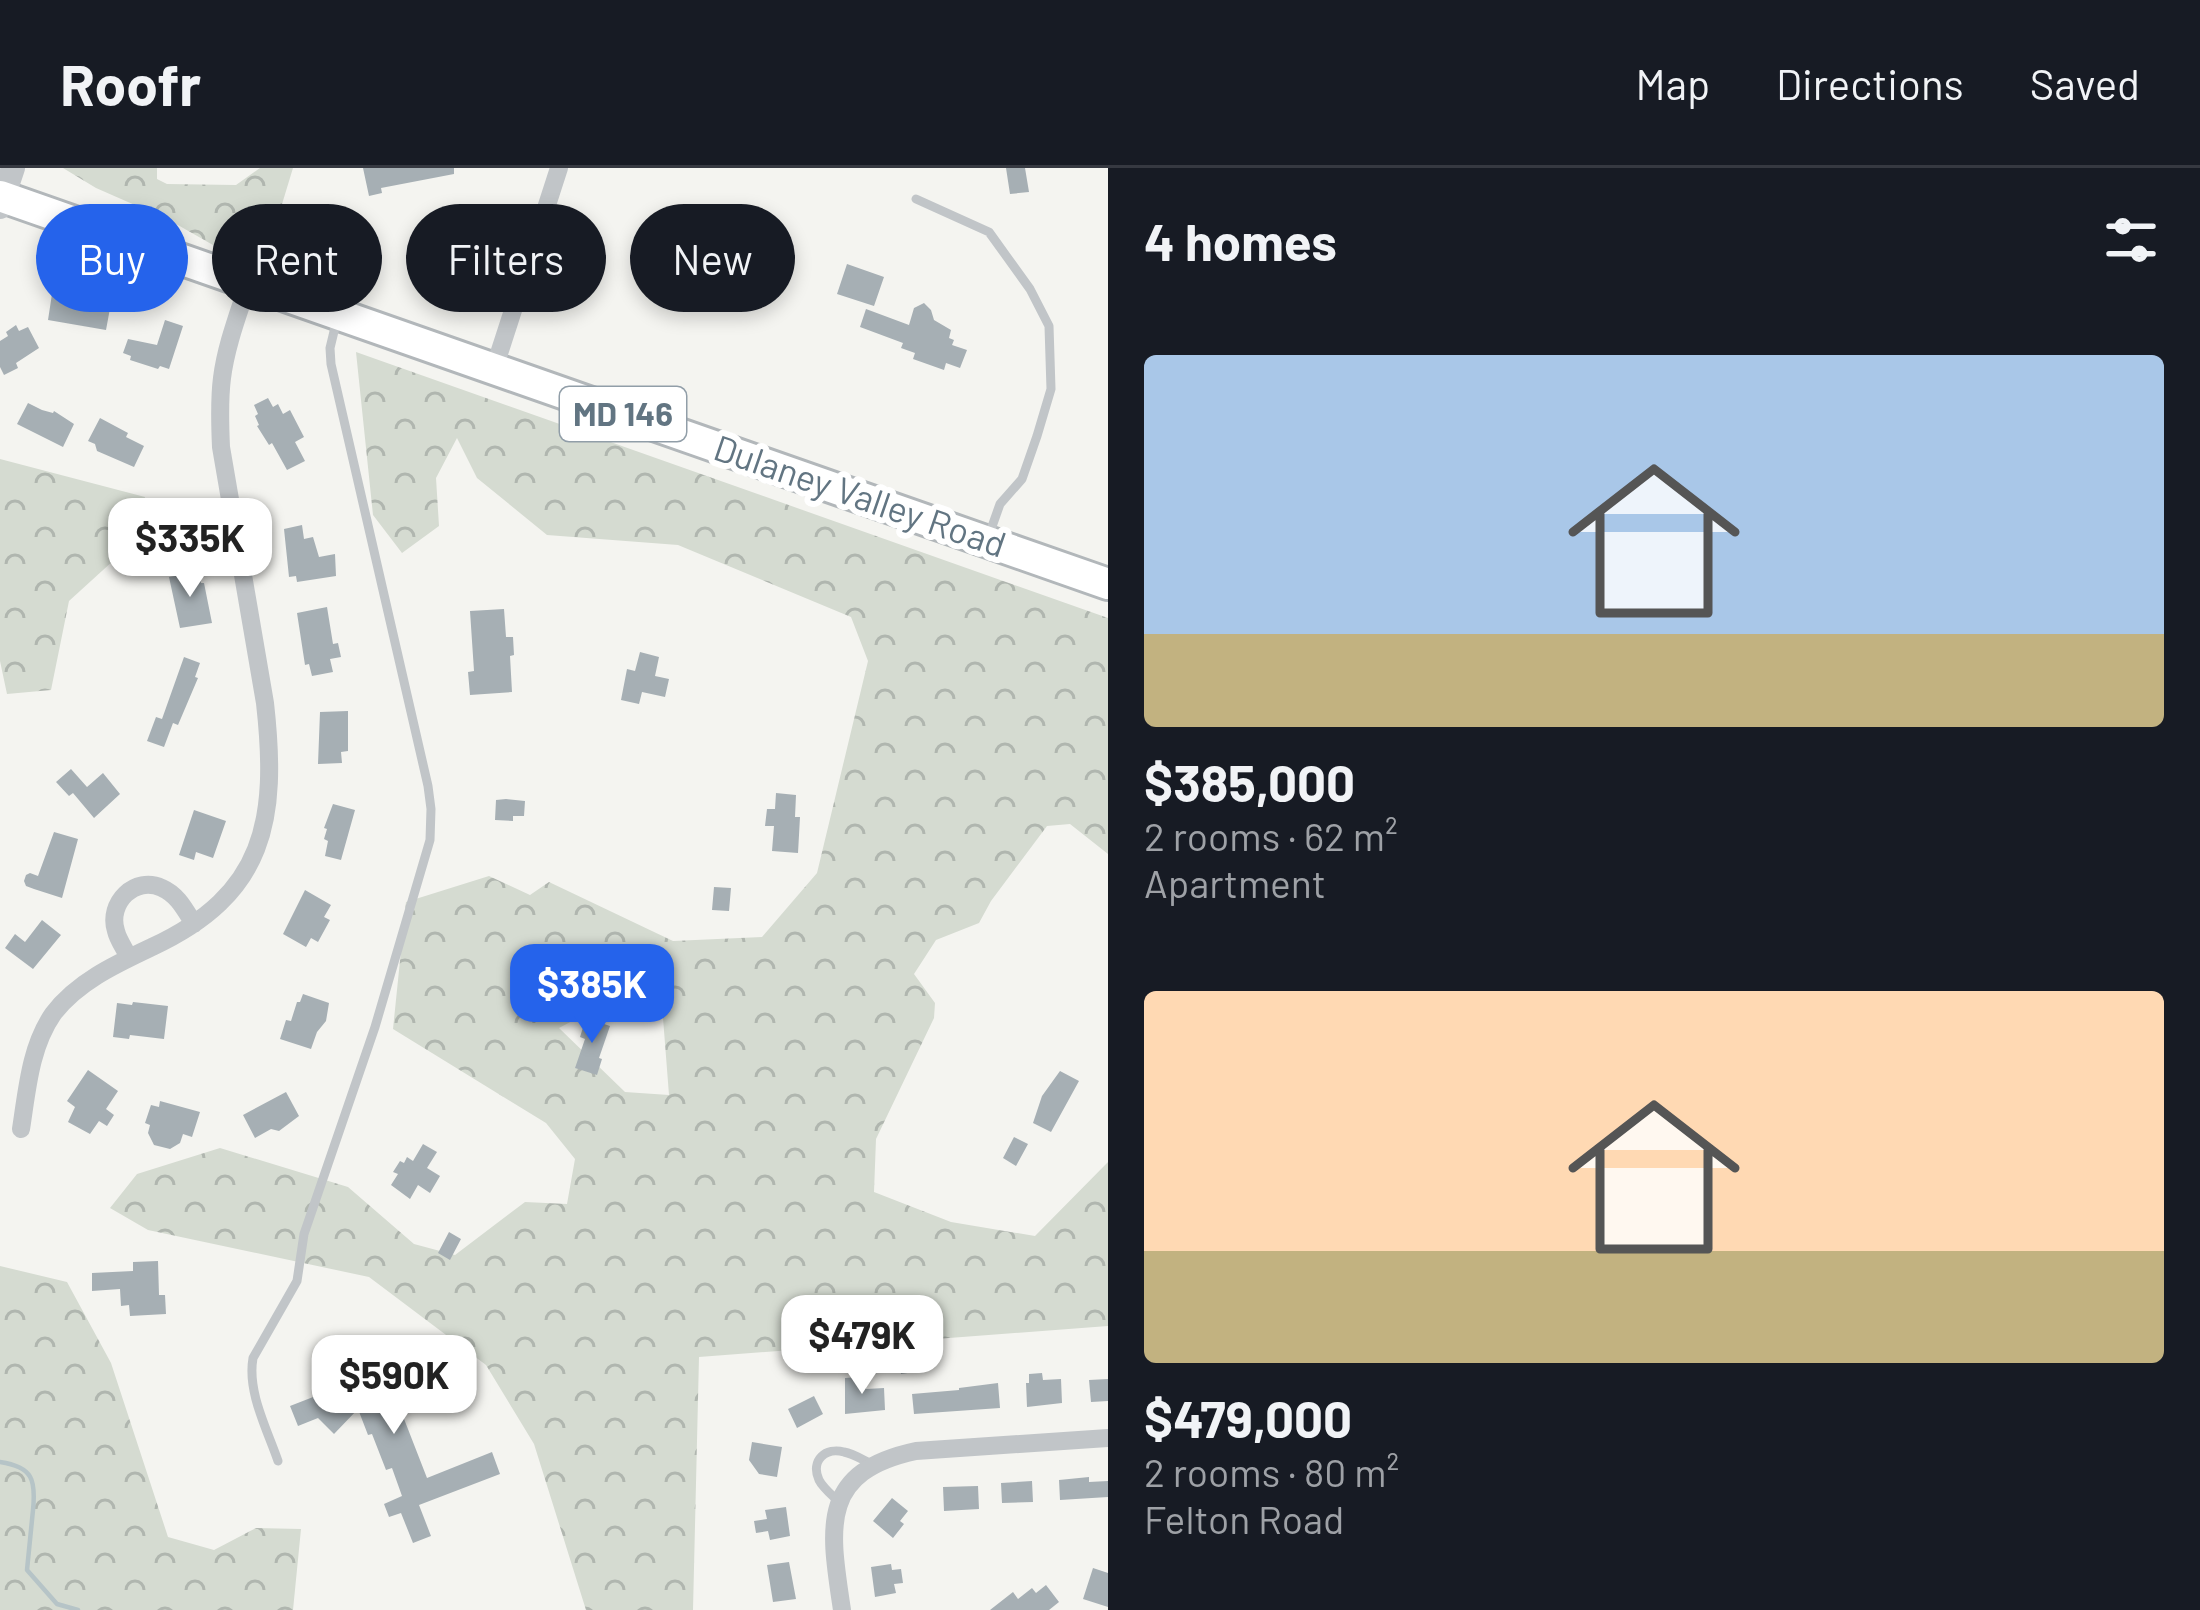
<!DOCTYPE html>
<html lang="en">
<head>
<meta charset="utf-8">
<style>
	:root { --surface:#171b24; --page:#20242c; --text:#f1f3f6; --muted:#9ea1a6; --line:#363941; --accent:#2563eb }
	body { margin:0; font-family:Barlow,sans-serif; background:var(--page); color:var(--text); height:100vh; display:flex; flex-direction:column; font-size:45px; white-space:nowrap }
	* { box-sizing:border-box; margin:0 }
	p { font-size:39px; color:var(--muted) }
	.icon { flex:none; width:66px; height:66px; fill:none; stroke:currentColor; stroke-width:2; stroke-linecap:round; stroke-linejoin:round }
	.map { position:relative; flex:1; overflow:hidden }
	.side { display:flex; flex-direction:column; background:var(--surface); width:1092px }
	.side>* { flex:none }
	.hud { position:absolute; left:36px; top:36px; width:891px; height:108px; display:flex; gap:24px }
	.price { position:absolute; translate:-50% -102px; padding:0 27px; border-radius:24px; background:#fff; color:#222; font-size:39px; line-height:78px; filter:drop-shadow(0 3px 6px #0008) }
	.price::after { content:''; position:absolute; left:50%; top:72px; width:36px; height:27px; margin-left:-18px; background:inherit; clip-path:polygon(0 0,100% 0,50% 100%) }
	.price.active { background:var(--accent); color:#fff }
	ul { padding:0; list-style:none }
	li { display:grid; align-content:center; gap:24px; height:636px; padding:0 36px }
	li span { display:grid; place-items:center; height:372px; border-radius:12px; color:#555 }
	li>.icon { margin-inline-start:auto }
	span .icon { width:216px; height:216px; fill:#fffc; stroke-width:1 }
	li b { font-size:51px }
	h2 { display:flex; justify-content:space-between; align-items:center; height:144px; padding:0 36px; font-size:51px }
	.chip { padding:0 42px; border-radius:54px; background:var(--surface); box-shadow:0 6px 18px #0003; font-size:42px; line-height:108px }
	.chip.active { background:var(--accent); color:#fff }
	header { display:flex; align-items:center; gap:72px; box-sizing:border-box; height:168px; padding:0 60px; background:var(--surface); border-bottom:3px solid var(--line) }
	header strong { font-size:57px }
	nav { display:flex; gap:66px; margin-inline-start:auto; font-size:42px }
	main { display:flex; flex:1; min-height:0 }
	.map>svg:first-child { display:block }
</style>
</head>
<body>
<header>
<strong>Roofr</strong>
<nav><a>Map</a><a>Directions</a><a>Saved</a></nav>
</header>
<main>
<div class="map">
<svg width="1108" height="1442" viewBox="0 0 1108 1442">
	<defs>
		<pattern id="forest-crowns" width="20" height="18" patternUnits="userSpaceOnUse" patternTransform="scale(3)"><rect width="20" height="18" fill="#d5dbd1"/><path d="M2 6a3 3 0 1 1 6 0M12 15a3 3 0 1 1 6 0" fill="none" stroke="#b0b6af"/></pattern>
	</defs>
	<rect width="100%" height="100%" fill="#f4f4f0"/>
	<!-- forest -->
	<path fill="url(#forest-crowns)" fill-rule="evenodd" d="M63,0H157V11L167,16L236,17L260,0H293L272,69L251,75L213,77L169,52L96,20Z
		M356,184L1108,450V686L1070,656L1047,658L991,733L979,755L936,772L914,806L935,835L934,850L876,971L874,1024L951,1054L1035,1068L1108,994V1158L699,1189L693,1442H586L534,1276L486,1197L369,1109L148,1062L110,1040L137,1006L220,980L348,1019L414,1076L455,1087L525,1034L567,1036L575,991L546,955L393,861L406,734L489,708L530,727L549,714L673,773L762,769L817,705L868,493L851,449L678,377L547,367L477,310L457,270L436,310L439,358L402,385L373,347ZM633,821L662,837L669,927L625,924L559,860Z
		M0,291L145,329L136,372L69,433L51,522L7,526L0,493Z
		M0,1098L67,1114L111,1195L168,1369L214,1382L256,1360L301,1361L293,1442H0Z"/>
	<g fill="none" stroke-linecap="round" stroke-linejoin="round">
		<!-- stream -->
		<path stroke="#b6c4c7" stroke-width="4.5" d="M0,1294C33,1299 36,1312 33,1342C31,1362 29,1382 27,1402L57,1436L78,1442"/>
	</g>
	<!-- building -->
	<path fill="#a6afb4" d="M363,0H454V6L381,20L382,25L369,28Z
		M1006,0H1025L1029,24L1010,26Z
		M684,40L706,41L705,118H691L690,86H685Z
		M847,96L884,109L874,138L837,126Z
		M52,126L111,135L106,162L48,152Z
		M924,135L931,142L934,152L951,162L949,170L954,172L952,177L967,182L960,200L946,195L944,202L913,191L915,185L901,180L903,175L860,159L866,141L909,157L914,140Z
		M165,152L183,158L169,201L160,198L158,201L130,192L131,188L123,185L128,171L157,177Z
		M16,157L19,163L28,159L39,180L16,195L18,200L4,207L0,199V173L8,168L6,164Z
		M268,230L273,239L278,236L283,246L290,242L304,269L295,274L305,293L287,302L272,275L269,277L257,258L259,257L255,248L258,246L254,237Z
		M28,235L42,242L53,245L54,243L74,256L63,279L17,256Z
		M100,250L128,265L126,269L144,278L134,299L97,283L95,276L88,273Z
		M302,357L304,371L313,369L319,389L335,386L336,408L297,414L296,408L289,409L284,361Z
		M199,404L201,415H204L212,455L180,460L169,409Z
		M327,439L333,476L338,475L341,489L330,491L333,504L312,508L309,496L305,497L297,445Z
		M504,441L506,469H513L514,487L510,488L512,524L470,527L468,504L474,503L470,443Z
		M640,484L659,489L655,508L669,511L665,529L642,524L639,536L621,532L627,501L635,503Z
		M184,489L200,495L195,509L198,510L178,557L173,555L164,579L147,573L156,549L162,551Z
		M348,543V583L341,584L342,595L318,596L320,544Z
		M71,601L87,619L103,605L120,626L94,650L73,625L69,628L56,614Z
		M776,625L796,627L795,649H800L798,685L772,683L774,658H765L767,641H775Z
		M506,631L525,633L524,648H513V653L495,652L496,632Z
		M333,636L355,642L341,692L325,688L328,673L324,671L327,661L324,660Z
		M194,642L226,653L213,690L196,684L194,692L179,687Z
		M54,664L78,671L62,730L34,721L26,718L24,713L26,707L30,705L38,708Z
		M714,719L731,720L729,743L712,742Z
		M305,722L331,737L324,749L330,752L318,774L311,770L306,779L283,766Z
		M42,752L61,767L33,801L5,780L15,766L25,774Z
		M303,826L329,835L326,853L317,864L311,881L280,871L286,852L291,853L297,834H300Z
		M133,834L168,838L164,871L130,867L129,871L113,869L117,835L132,837Z
		M586,850L610,858L599,890L602,891L597,907L575,900L585,871L580,869Z
		M88,902L118,923L106,941L114,947L107,958L99,953L90,966L68,954L75,939L67,933Z
		M1060,903L1079,913L1051,964L1033,955L1042,928Z
		M286,924L299,948L279,963L271,961L255,970L243,947Z
		M160,933L200,944L192,969L183,966L180,975L170,981L154,977L148,965L150,957L145,955L151,937L159,939Z
		M1014,969L1028,976L1016,998L1003,990Z
		M423,976L437,984L427,1000L440,1008L430,1025L418,1017L410,1031L391,1017L398,1006L393,1004L400,993L404,995L407,989L413,993Z
		M449,1064L461,1071L450,1092L438,1085Z
		M158,1093L159,1127H165L166,1146L130,1148L129,1137L121,1138L120,1121L92,1123V1105L133,1103V1094Z
		M421,1180L431,1205L392,1220L427,1310L492,1284L500,1306L419,1337L431,1368L413,1375L401,1345L389,1349L384,1336L402,1328L392,1300L386,1302L372,1266L368,1267L358,1241L334,1266L318,1250L298,1258L290,1238L362,1210L359,1205Z
		M912,1185L914,1204L901,1206L899,1186Z
		M1042,1205L1043,1212L1061,1211L1062,1235L1027,1239L1026,1215H1029V1206Z
		M860,1209V1213H865L866,1221L884,1220L885,1242L845,1246V1210Z
		M1108,1211V1233L1091,1234L1089,1212Z
		M998,1215L1000,1240L914,1246L912,1226L959,1222V1220Z
		M814,1228L823,1246L797,1260L788,1241Z
		M752,1274L782,1279L777,1309L759,1306L749,1292Z
		M1089,1309V1314L1108,1313V1329L1060,1332L1059,1312Z
		M1032,1313L1033,1334L1002,1335L1001,1315Z
		M978,1318L979,1341L944,1343L943,1319Z
		M892,1330L908,1343L900,1353L904,1356L893,1370L873,1353Z
		M786,1339L790,1368L770,1372L768,1363L756,1365L754,1353L767,1351L765,1342Z
		M789,1394L796,1431L773,1434L767,1397Z
		M891,1396L892,1402L901,1401L903,1415L894,1416L896,1425L875,1429L871,1399Z
		M1093,1400L1108,1405V1439L1083,1431Z
		M1046,1417L1059,1434L1049,1442H990L1013,1424L1018,1431L1032,1420L1036,1425Z"/>
	<g fill="none" stroke-linecap="round" stroke-linejoin="round">
		<!-- primary casing -->
		<g stroke="#b2b7ba" stroke-width="36">
			<path id="primary" d="M0,28L1108,416"/>
		</g>
		<!-- service -->
		<path stroke="#c1c5c8" stroke-width="9" d="M916,31L989,64L1030,121L1049,158L1051,221L1037,268L1022,311L1000,336L989,367
			M278,1293C267,1261 247,1224 253,1190L297,1113L304,1066L375,859L430,672L431,641L428,618L331,196L330,180L337,151
			M839,1334C832,1327 823,1320 819,1312C810,1292 826,1279 844,1284C854,1286 863,1292 872,1296"/>
		<!-- minor -->
		<path stroke="#c1c5c8" stroke-width="18" d="M494,201L559,0
			M129,790C125,781 118,772 116,763C107,735 135,707 162,720C178,727 185,742 194,756
			M21,961C27,923 30,879 53,846C77,814 116,796 152,779C266,726 278,652 265,535L221,279C220,257 219,233 222,210C226,178 238,147 248,116
			M842,1442C830,1361 818,1304 916,1283L1108,1270"/>
		<!-- tertiary -->
		<path stroke="#c1c5c8" stroke-width="24" d="M0,39L13,0"/>
		<!-- primary -->
		<use href="#primary" stroke="#fff" stroke-width="30"/>
	</g>
	<g text-anchor="middle" stroke-width="12" stroke-linejoin="round" paint-order="stroke">
		<!-- shield labels -->
		<rect fill="#fff" stroke="#919ea8" stroke-width="3" x="560" y="219" width="126" height="54" rx="9"/>
		<g font-size="33" font-weight="bold" fill="#627582">
			<text x="623" y="258">MD 146</text>
		</g>
		<!-- street labels -->
		<g font-size="36" fill="#627582" stroke="#fff">
			<text transform="translate(860 328) rotate(19)" y="13">Dulaney Valley Road</text>
		</g>
	</g>
</svg>
<b class="price" style="left:190px;top:432px">$335K</b>
<b class="price active" style="left:592px;top:878px">$385K</b>
<b class="price" style="left:862px;top:1229px">$479K</b>
<b class="price" style="left:394px;top:1269px">$590K</b>
<div class="hud">
<a class="chip active">Buy</a>
<a class="chip">Rent</a>
<a class="chip">Filters</a>
<a class="chip">New</a>
</div>
</div>
<section class="side">
<h2>4 homes<svg class="icon" aria-label="filters" viewBox="0 0 24 24"><path d="M4 7h16M4 17h16"/><circle cx="9" cy="7" r="2"/><circle cx="15" cy="17" r="2"/></svg></h2>
<ul>
<li><span style="background:linear-gradient(#a9c7e8 75%,#c2b280 0)"><svg class="icon" aria-label="home" viewBox="0 0 24 24"><path d="M3 11l9-7 9 7M6 9v11h12V9"/></svg></span><div><b>$385,000</b><p>2 rooms · 62 m²</p><p>Apartment</p></div></li>
<li><span style="background:linear-gradient(#ffd9b3 70%,#c2b280 0)"><svg class="icon" aria-label="home" viewBox="0 0 24 24"><path d="M3 11l9-7 9 7M6 9v11h12V9"/></svg></span><div><b>$479,000</b><p>2 rooms · 80 m²</p><p>Felton Road</p></div></li>
</ul>
</section>
</main>
</body>
</html>
